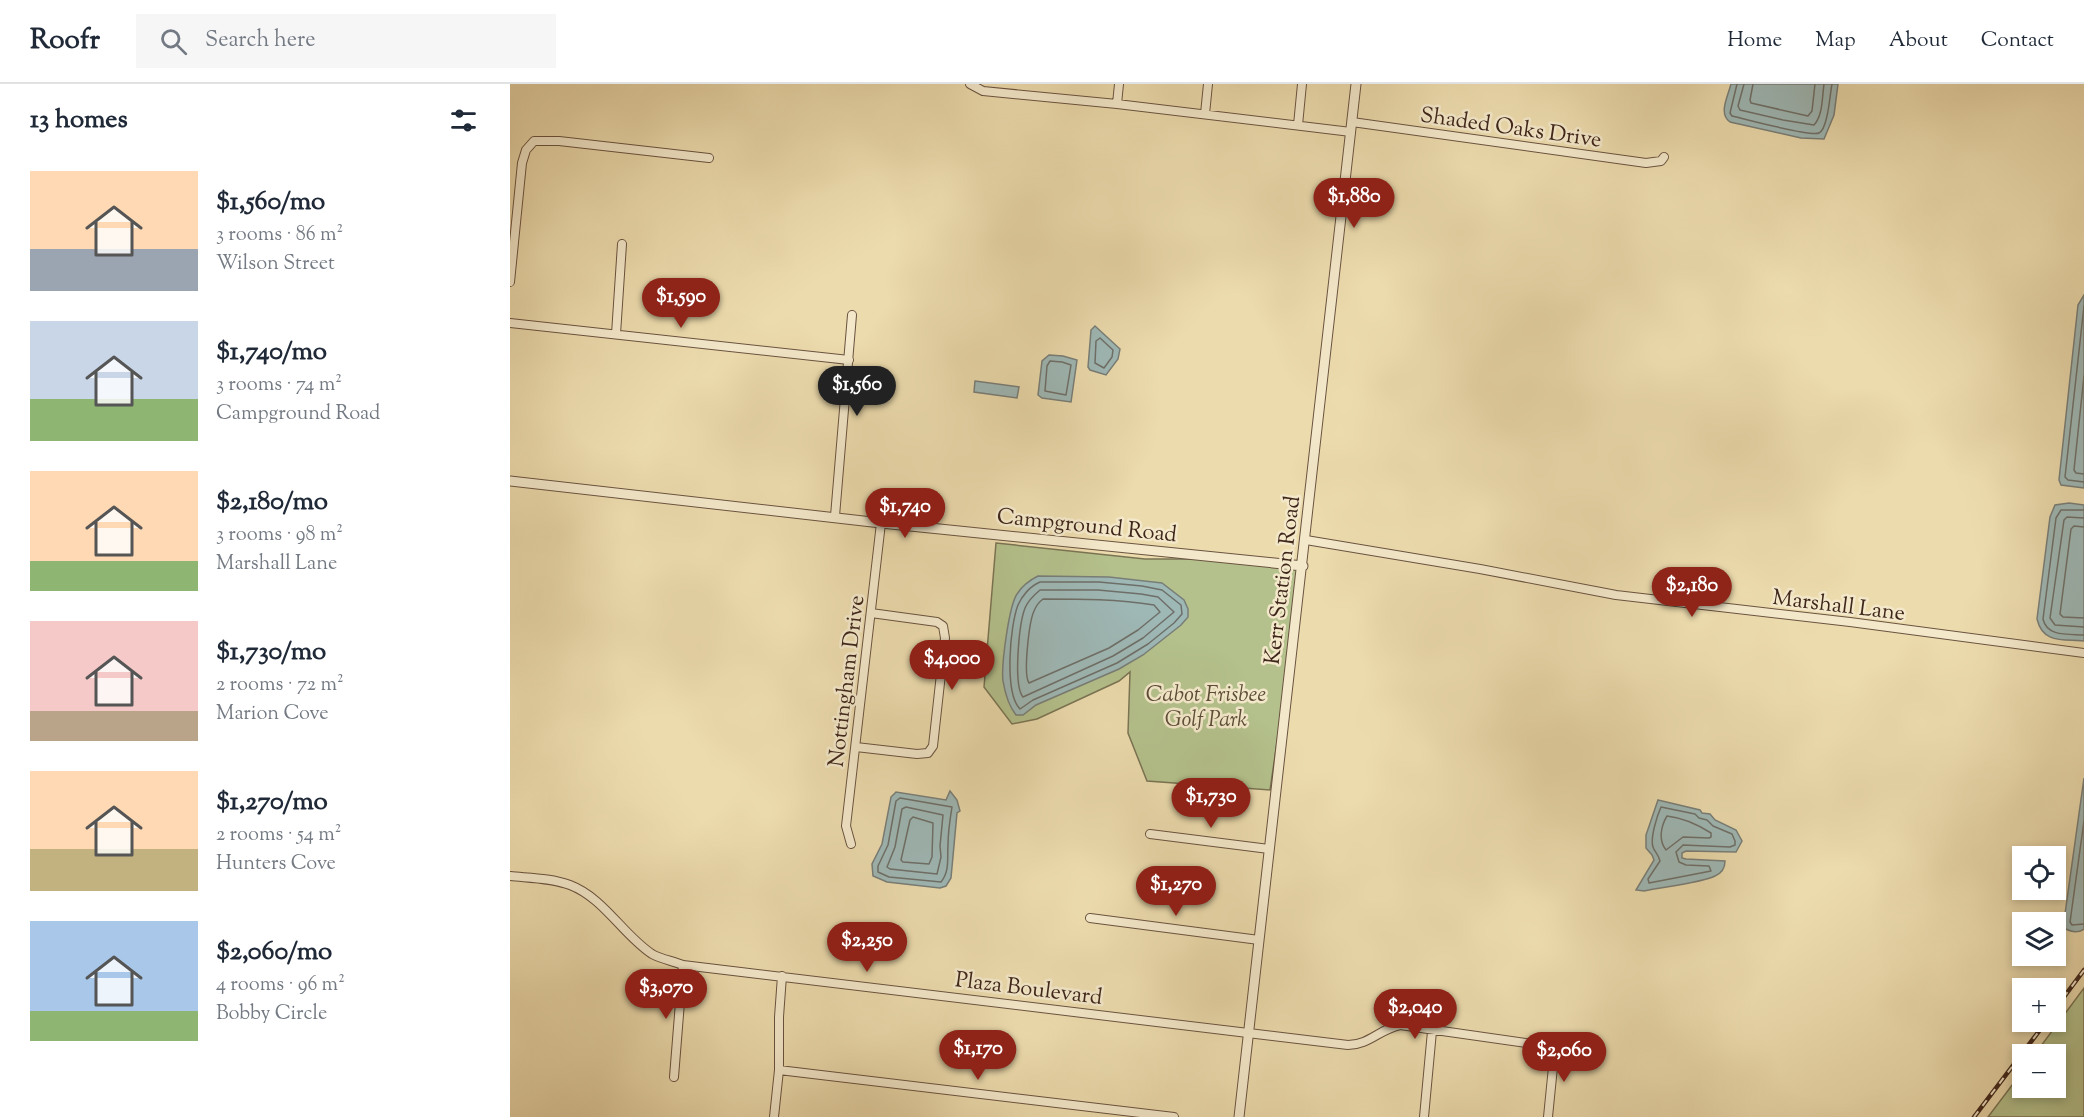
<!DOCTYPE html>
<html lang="en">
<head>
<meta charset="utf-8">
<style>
	:root { --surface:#fff; --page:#f6f6f7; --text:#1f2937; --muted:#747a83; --line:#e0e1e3; --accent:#8f2418 }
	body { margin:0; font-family:"Sorts Mill Goudy",serif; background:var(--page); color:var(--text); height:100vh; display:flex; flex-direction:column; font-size:22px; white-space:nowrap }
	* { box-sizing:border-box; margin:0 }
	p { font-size:20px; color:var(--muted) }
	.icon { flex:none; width:33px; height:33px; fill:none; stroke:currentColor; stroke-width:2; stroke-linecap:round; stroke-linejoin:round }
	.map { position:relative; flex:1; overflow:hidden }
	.sheet { display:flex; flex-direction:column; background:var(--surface); width:510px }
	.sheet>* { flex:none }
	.tools { position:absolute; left:1502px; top:762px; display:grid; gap:12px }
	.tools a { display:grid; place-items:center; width:54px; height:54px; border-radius:0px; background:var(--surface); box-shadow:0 3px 9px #0003; font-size:30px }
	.price { position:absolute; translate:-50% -51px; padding:0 14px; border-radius:21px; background:var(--accent); color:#fff; font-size:20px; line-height:39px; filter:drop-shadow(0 2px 3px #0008) }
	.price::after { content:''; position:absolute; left:50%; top:36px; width:18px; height:14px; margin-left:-9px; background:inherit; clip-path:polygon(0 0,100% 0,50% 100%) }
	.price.current { background:#222; color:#fff }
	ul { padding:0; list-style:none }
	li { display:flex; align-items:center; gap:18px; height:150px; padding:0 30px }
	li span { display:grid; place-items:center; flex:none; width:168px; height:120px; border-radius:0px; color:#555 }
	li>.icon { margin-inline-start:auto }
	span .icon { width:72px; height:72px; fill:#fffc; stroke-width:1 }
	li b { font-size:26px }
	h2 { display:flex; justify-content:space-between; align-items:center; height:72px; padding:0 30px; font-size:26px }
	header { display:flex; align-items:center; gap:36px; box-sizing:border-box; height:84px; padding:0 30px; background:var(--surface); border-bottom:2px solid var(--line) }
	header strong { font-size:28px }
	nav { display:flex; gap:33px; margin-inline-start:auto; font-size:21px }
	.search { width:420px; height:54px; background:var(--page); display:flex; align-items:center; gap:15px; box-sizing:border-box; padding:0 21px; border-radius:0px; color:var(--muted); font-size:22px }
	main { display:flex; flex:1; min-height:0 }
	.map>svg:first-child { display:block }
</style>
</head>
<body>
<header>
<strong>Roofr</strong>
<div class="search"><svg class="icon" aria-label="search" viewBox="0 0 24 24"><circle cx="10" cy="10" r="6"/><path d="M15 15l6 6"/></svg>Search here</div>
<nav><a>Home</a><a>Map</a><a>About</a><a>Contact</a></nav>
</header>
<main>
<section class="sheet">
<h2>13 homes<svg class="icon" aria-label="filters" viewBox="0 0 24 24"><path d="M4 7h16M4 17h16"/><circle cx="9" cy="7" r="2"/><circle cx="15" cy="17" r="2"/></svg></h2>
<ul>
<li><span style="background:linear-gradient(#ffd9b3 65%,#9aa5b1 0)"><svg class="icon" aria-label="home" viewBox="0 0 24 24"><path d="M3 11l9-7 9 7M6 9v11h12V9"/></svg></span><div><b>$1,560/mo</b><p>3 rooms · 86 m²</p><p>Wilson Street</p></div></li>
<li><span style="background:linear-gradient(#c9d6e8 65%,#8fb573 0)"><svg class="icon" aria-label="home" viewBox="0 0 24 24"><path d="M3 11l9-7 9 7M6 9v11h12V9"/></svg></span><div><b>$1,740/mo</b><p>3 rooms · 74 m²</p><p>Campground Road</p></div></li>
<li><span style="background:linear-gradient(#ffd9b3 75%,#8fb573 0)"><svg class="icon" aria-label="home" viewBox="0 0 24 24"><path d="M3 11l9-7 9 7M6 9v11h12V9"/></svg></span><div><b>$2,180/mo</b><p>3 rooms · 98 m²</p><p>Marshall Lane</p></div></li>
<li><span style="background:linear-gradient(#f6c9c9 75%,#b9a48a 0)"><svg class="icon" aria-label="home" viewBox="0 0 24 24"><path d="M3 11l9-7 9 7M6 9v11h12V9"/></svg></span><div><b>$1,730/mo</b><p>2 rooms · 72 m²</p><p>Marion Cove</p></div></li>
<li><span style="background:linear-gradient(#ffd9b3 65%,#c2b280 0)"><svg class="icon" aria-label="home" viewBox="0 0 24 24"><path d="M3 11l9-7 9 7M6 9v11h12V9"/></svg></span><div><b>$1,270/mo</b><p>2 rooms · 54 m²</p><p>Hunters Cove</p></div></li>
<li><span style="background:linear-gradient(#a9c7e8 75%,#8fb573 0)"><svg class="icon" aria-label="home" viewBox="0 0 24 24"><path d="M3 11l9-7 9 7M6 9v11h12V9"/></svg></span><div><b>$2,060/mo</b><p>4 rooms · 96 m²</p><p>Bobby Circle</p></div></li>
</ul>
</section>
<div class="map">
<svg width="1574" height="1033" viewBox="0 0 1574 1033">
	<rect width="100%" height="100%" fill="#ecdbad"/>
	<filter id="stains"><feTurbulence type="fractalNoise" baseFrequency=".00333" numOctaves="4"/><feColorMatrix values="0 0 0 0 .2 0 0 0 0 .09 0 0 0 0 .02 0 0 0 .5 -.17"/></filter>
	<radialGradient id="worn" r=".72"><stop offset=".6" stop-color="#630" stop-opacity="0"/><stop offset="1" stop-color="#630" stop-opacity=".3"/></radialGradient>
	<!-- green -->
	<path fill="#b4c18c" stroke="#7a7454" stroke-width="1.5" d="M486,459L635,475H724L793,482L760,706L637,697L618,649L620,588L609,597L527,635L502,640L474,603Z
		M1574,904V1033H1478L1512,988V1004H1545V970H1525Z"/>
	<!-- water -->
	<path fill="#9eb8b6" stroke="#787e78" stroke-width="1.5" d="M1221,0H1328L1324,31L1314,55L1291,54L1220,38C1208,30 1218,12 1221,0Z
		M1574,211V404L1551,401L1549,396L1568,221Z
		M585,242L610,265L608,275L596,291L580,286L578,283L581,246Z
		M539,271L553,272L567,276L561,318L532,314L528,311L532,277Z
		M465,297L509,303L507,314L464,308Z
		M1559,419L1574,421V557C1553,555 1533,560 1527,535L1540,433L1545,421Z
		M528,492L599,493L652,499L674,516L678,525V533L671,541L633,571L609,585L526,621L513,631H506C498,621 495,609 493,597C491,581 499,522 507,510C512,502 520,496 528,492Z
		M1574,694V845C1567,850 1560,847 1553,844Z
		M440,707L447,716L450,727L447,729L441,794L436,802L430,804L377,798L363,792L362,780L372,760L381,713L386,708L436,716Z
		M1148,716L1190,726L1192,729L1200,730L1205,736L1226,746L1232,757L1226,768L1176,767L1172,769V774L1176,775L1215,777C1215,784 1212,789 1205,792C1191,799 1152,803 1134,807L1126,806L1144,776L1142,771L1136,764V751Z"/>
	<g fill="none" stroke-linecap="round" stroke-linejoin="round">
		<!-- shore -->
		<path stroke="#6e6f68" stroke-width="1.5" d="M1227,0L1220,29L1222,32C1236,35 1300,53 1309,49C1318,45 1320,9 1322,0
			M1234,0L1228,22L1230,26L1273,36L1304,41C1313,31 1312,14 1314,0
			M1243,0L1240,16L1241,19L1298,32L1302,27L1305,0
			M1574,222L1555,393L1558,396L1574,398
			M590,254L603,266L602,273L594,284L585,279L586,257Z
			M540,277L552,278L561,281L556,311L535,307L537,282Z
			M1574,292L1564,386L1566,389L1574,390
			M1574,426H1551L1546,434L1533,535C1537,553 1558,550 1574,551
			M1574,434L1557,433L1554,436L1540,534L1545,541L1574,543
			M1574,443L1564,442L1561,445L1550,530L1553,533L1574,534
			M530,498H589L632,502L652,506L671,521L672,530L664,539L638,560L607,579L523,616L510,625C494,609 500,541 508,521C512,512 520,502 530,498Z
			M530,506H588L631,510L648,513L664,528L633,554L603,572L513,613C503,601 509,540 515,524C518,517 524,511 530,506Z
			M533,515C570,515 608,515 644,521L650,528L628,546L599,564L519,599C513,591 519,538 524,527C526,522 529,518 533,515Z
			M390,714L442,723C440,735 438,749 438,761C437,774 440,787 431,798L379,793L368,788V782L378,761L386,717Z
			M396,723L433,731L430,762L431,773L427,790L380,785L377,783L385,763L392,725Z
			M1151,723L1185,730L1189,734L1197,736L1203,742L1222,750L1225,757V761L1220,763L1173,761L1166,768L1169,778L1176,781L1199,782L1201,787L1139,799L1138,795L1150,777C1148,769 1145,769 1143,763C1140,754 1147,732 1151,723Z
			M1157,732C1174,734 1187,740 1201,749V753L1199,754L1173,753L1156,766C1148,756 1151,742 1157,732Z
			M403,733L423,739L422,773L419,780L393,778L391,776L400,736Z
			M1574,737L1560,838L1562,841L1574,840"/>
		<!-- minor casing -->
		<g stroke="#6a5340" stroke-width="10">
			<path id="minor" d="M460,0L473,7L607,20L841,48
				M607,20L609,0
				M695,30L698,0
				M842,38L1136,79L1151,77L1154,73
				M788,41L792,0
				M0,198L12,79L16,66L24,57H49L199,74
				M0,239L339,276
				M106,250L112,160
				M325,432L342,231
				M796,456L970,485L1106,511L1340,538L1574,569
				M346,663L407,670L418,669L423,662L435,554L433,542L427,538L361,529
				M640,750L759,765
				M341,760L336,742L371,439
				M0,792C20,794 41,794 60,801C94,814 113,851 142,870C151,875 163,877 173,881L838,961C859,961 870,945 890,941L1079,968
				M580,834L749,856
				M269,986L664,1033
				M164,993L173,881
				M264,1033L269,986V933L272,892
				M914,1033L925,915
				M1038,1033L1045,963"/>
		</g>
		<!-- tertiary casing -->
		<g stroke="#6a5340" stroke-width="11">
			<path id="tertiary" d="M0,397L371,439L793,482
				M729,1033L846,0"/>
		</g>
		<!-- minor -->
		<use href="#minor" stroke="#f3e8ca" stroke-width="8"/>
		<!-- tertiary -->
		<use href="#tertiary" stroke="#f3e8ca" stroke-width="9"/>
		<!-- rail casing -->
		<g stroke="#3f261b" stroke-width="4.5">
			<path id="rail" d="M1545,925L1574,886
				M1464,1033L1536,938"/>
		</g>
		<!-- rail -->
		<use href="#rail" stroke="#f3e8ca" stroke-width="2" stroke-dasharray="7" stroke-linecap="butt"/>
	</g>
	<g text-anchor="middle" stroke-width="5" stroke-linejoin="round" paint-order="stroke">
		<!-- street labels -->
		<g font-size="22" fill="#3f261b" stroke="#f3e8ca">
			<text transform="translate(1001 42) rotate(8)" y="8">Shaded Oaks Drive</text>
			<text transform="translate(577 440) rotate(6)" y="8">Campground Road</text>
			<text transform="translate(771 496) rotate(-83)" y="8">Kerr Station Road</text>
			<text transform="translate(1329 520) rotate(7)" y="8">Marshall Lane</text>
			<text transform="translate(335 597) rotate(-83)" y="8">Nottingham Drive</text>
			<text transform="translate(519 903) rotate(7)" y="8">Plaza Boulevard</text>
		</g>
		<!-- park labels -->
		<g font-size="22" font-style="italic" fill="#5c4d37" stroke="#f3e8ca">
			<text x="696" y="617">Cabot Frisbee<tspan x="696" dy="25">Golf Park</tspan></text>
		</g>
	</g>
	<rect width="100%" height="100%" filter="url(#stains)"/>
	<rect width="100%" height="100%" fill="url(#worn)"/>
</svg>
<div class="tools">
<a><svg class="icon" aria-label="locate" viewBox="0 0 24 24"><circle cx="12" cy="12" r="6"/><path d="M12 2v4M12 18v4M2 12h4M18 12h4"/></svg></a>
<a><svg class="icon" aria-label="layers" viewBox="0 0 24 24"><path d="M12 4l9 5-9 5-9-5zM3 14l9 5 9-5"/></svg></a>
<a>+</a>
<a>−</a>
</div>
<b class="price" style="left:844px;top:145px">$1,880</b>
<b class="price" style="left:171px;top:245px">$1,590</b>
<b class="price current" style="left:347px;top:333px">$1,560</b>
<b class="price" style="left:395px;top:455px">$1,740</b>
<b class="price" style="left:1182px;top:534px">$2,180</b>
<b class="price" style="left:442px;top:607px">$4,000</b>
<b class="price" style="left:701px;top:745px">$1,730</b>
<b class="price" style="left:666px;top:833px">$1,270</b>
<b class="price" style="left:357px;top:889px">$2,250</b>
<b class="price" style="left:156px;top:936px">$3,070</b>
<b class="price" style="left:905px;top:956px">$2,040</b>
<b class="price" style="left:468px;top:997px">$1,170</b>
<b class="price" style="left:1054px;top:999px">$2,060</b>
</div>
</main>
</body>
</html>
